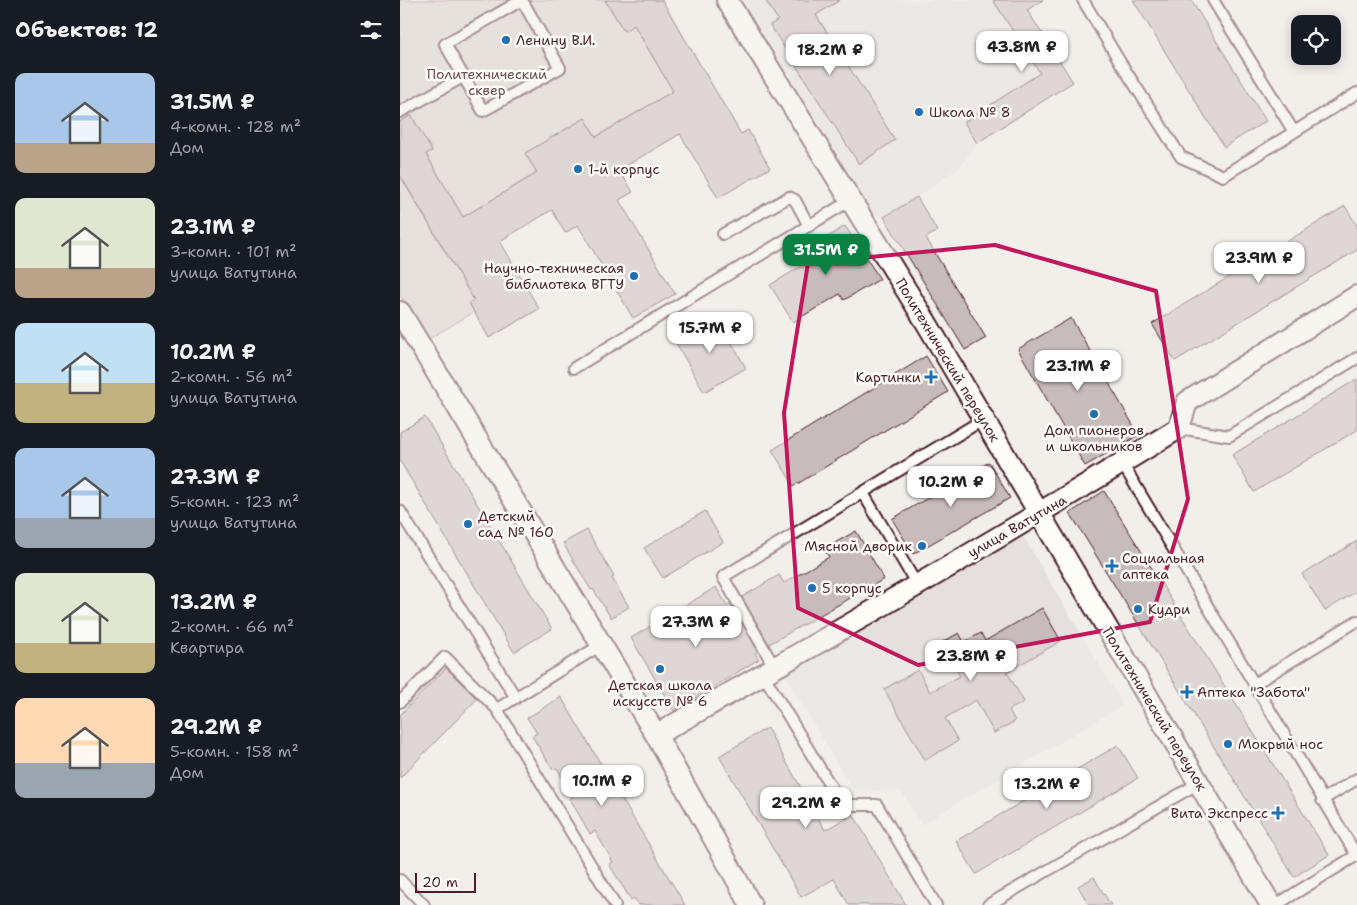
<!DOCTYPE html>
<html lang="ru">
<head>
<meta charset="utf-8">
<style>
	:root { --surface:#171b24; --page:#242831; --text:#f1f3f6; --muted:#9ea1a6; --accent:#0b8043 }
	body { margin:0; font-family:"Shantell Sans",sans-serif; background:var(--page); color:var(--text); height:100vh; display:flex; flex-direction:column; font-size:19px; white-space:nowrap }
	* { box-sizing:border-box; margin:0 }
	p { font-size:16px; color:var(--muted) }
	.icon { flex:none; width:28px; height:28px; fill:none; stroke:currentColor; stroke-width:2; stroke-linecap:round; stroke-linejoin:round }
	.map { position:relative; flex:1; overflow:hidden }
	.drawer { display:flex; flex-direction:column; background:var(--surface); width:400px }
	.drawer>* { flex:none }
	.tools { position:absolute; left:891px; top:15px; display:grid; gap:10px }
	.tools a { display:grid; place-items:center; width:50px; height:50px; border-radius:10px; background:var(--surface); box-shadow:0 2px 12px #0003; font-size:25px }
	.scale { position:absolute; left:15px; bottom:12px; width:61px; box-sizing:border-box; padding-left:5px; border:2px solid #4a1f2b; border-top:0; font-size:14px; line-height:18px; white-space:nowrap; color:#4a1f2b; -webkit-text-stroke:4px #fdfcf7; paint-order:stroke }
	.price { position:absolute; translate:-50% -42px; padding:0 11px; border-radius:10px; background:#fff; color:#222; font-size:16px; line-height:32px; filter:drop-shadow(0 1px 2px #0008) }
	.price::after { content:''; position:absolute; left:50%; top:30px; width:15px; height:11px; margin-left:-8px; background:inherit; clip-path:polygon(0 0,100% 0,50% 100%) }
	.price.current { background:var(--accent); color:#fff }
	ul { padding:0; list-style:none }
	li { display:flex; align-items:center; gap:15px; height:125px; padding:0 15px }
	li span { display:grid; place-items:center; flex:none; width:140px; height:100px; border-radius:10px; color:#555 }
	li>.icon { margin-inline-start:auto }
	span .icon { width:60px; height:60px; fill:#fffc; stroke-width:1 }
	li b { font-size:21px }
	h2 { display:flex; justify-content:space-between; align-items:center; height:60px; padding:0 15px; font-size:21px }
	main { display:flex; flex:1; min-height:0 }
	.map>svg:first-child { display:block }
</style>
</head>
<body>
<main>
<section class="drawer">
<h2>Объектов: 12<svg class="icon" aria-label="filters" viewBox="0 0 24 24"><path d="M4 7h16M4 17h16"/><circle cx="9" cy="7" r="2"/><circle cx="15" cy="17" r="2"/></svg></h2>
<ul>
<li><span style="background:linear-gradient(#a9c7e8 70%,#b9a48a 0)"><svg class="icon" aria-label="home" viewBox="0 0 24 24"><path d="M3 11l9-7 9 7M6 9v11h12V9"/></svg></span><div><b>31.5M ₽</b><p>4-комн. · 128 m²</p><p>Дом</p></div></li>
<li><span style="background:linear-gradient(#dfe7d0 70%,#b9a48a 0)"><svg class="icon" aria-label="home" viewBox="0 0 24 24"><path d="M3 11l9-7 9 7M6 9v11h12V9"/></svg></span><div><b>23.1M ₽</b><p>3-комн. · 101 m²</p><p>улица Ватутина</p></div></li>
<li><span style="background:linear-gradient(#bfe0f5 60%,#c2b280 0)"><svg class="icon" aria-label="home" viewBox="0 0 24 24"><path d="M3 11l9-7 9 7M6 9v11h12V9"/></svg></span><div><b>10.2M ₽</b><p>2-комн. · 56 m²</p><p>улица Ватутина</p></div></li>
<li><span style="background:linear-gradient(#a9c7e8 70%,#9aa5b1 0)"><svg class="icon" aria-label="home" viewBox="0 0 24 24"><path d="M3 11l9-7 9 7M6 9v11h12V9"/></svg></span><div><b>27.3M ₽</b><p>5-комн. · 123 m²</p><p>улица Ватутина</p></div></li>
<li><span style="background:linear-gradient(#dfe7d0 70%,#c2b280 0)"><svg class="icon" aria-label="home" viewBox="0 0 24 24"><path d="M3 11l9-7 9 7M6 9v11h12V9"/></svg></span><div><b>13.2M ₽</b><p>2-комн. · 66 m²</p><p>Квартира</p></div></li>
<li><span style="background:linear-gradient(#ffd9b3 65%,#9aa5b1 0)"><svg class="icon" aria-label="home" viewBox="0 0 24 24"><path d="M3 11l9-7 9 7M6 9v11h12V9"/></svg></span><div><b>29.2M ₽</b><p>5-комн. · 158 m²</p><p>Дом</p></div></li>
</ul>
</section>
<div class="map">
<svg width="957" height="905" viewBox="0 0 957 905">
	<rect width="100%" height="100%" fill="#f2efeb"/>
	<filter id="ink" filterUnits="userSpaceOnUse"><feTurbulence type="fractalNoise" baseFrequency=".02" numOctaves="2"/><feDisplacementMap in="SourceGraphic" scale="10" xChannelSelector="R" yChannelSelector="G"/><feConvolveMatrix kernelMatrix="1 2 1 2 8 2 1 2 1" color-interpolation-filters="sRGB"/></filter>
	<g filter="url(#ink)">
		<!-- built -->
		<path fill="#e5dfdd" d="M343,0H643L627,11L673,82L577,143L561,166L517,197L484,217L475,215Z
			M620,531L723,705L521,825L502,792L453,790L383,672Z"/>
		<!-- green -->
		<path fill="#d9d0cf" stroke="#92787d" d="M0,0H205L224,31L234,25L273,91L196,137L185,118L126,153L137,173L63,217L26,154L31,151L11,115L0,122Z
			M0,176L74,300L69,303L74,312L27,340L0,295Z"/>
		<!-- building -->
		<path fill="#c8bbbb" stroke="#4a1f2b" d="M205,0H262L341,134L348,130L370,168L318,198L280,134L219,170L233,192L219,200L275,294L233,318L178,225L165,233L152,210L100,241L139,309L89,338L69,303L74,300L0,175V122L11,115L32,151L26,154L63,217L137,173L125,153L185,118L196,137L273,91L234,25L224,31Z
			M365,0H440L416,15L495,140L459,164L370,25L378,20Z
			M593,0H643L627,10L673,82L577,143L564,122L640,73Z
			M733,0H791L866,121L824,147Z
			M517,197L537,231L526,238L586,338L565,350L484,217Z
			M945,206L957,226V250L775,361L752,324Z
			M445,226L480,279L444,300L440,294L393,322L370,285L417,257L411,248Z
			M317,317L346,368L304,392L275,341Z
			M671,318L739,435L685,466L618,349Z
			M526,356L548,392L394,486L372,450Z
			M957,379V430L854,492L832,455Z
			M25,417L152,629L114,652L0,461V432Z
			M589,462L610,498L513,554L492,519Z
			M704,491L929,855L894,877L670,513Z
			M305,511L323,542L263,578L244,548Z
			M187,530L214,577L212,578L229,607L211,618L193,589L191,590L163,543Z
			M456,531L484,579L369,644L342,597L379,575L384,583L429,557L424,549Z
			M957,541V591L925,611L902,574Z
			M316,587L327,605L330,603L358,651L355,653L359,659L274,711L231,638Z
			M642,608L661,641L607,672L624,702L609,710L615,721L594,733L576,700L545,718L558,741L525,760L484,689L518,670L530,692L560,676L541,643L559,633L564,642L581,633L585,641Z
			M46,668L77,699L0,778V715Z
			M161,697L285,905H239L234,898L231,900L209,864L213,862L195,831L190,834L170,799L173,796L157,768L153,770L132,736L137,733L127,718Z
			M367,728L425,830L453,814L506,905H449L434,879L401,897L319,756Z
			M718,745L738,778L576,874L556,841Z
			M694,877L699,886L711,905H689L678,886Z"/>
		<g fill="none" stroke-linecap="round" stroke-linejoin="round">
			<!-- lane casing -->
			<g stroke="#4a1f2b" stroke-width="14">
				<path id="lane" d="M122,0L160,68L83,111L45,44Z
					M683,0L720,62L781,157L823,176L957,93
					M813,0L894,132
					M0,112L63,77
					M323,234L389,197L395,200L409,226
					M174,368L451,200
					M779,428L829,436L957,358
					M722,463L957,856
					M463,493L517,585
					M0,511L116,698
					M201,645L97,709L215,905
					M375,668L323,577L584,419
					M363,674L442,805H477L536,905
					M854,684L957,621
					M0,702L45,657L97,709
					M922,800L957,779
					M0,880L24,905
					M588,905L799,783
					M876,905L957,855"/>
			</g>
			<!-- street casing -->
			<g stroke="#4a1f2b" stroke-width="24">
				<path id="street" d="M327,0L526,322L871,905
					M0,312L256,735L351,905
					M256,735C432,636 607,534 779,428L787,402L957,296"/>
			</g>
			<!-- lane -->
			<use href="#lane" stroke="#fdfcf7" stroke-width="10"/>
			<!-- street -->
			<use href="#street" stroke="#fdfcf7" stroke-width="20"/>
		</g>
	</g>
	<!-- marked area -->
	<path d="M0 0H957V905H0ZM595,245L756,291L788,499L750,622L518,665L398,608L384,413L408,263Z" fill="#f2efeb" fill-opacity=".55" fill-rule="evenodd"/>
	<path fill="none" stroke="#c2185b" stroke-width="4" stroke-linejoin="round" d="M595,245L756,291L788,499L750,622L518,665L398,608L384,413L408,263Z"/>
	<!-- markers -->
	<g fill="#1f6fb2" stroke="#fdfcf7" stroke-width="2">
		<circle cx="106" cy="40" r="5"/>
		<circle cx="519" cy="112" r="5"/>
		<circle cx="178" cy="169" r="5"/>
		<circle cx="234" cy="276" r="5"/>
		<path d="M528.5 369.5h5v5h5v5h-5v5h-5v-5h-5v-5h5z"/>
		<circle cx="694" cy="414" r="5"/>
		<circle cx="68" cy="524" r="5"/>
		<circle cx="522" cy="546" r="5"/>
		<path d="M709.5 558.5h5v5h5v5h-5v5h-5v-5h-5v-5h5z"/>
		<circle cx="412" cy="588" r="5"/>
		<circle cx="738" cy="609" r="5"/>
		<circle cx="260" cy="669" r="5"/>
		<path d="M784.5 684.5h5v5h5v5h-5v5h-5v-5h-5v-5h5z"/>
		<circle cx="828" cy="744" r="5"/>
		<path d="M875.5 805.5h5v5h5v5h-5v5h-5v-5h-5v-5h5z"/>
	</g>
	<g text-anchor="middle" stroke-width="5" stroke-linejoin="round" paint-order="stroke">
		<!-- poi labels -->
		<g font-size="14" fill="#4a1f2b" stroke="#fdfcf7" text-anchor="start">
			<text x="116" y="45">Ленину В.И.</text>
			<text x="529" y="117">Школа № 8</text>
			<text x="188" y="174">1-й корпус</text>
			<text x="224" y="273" text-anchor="end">Научно-техническая<tspan x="224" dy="16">библиотека ВГТУ</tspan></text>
			<text x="521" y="382" text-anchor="end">Картинки</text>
			<text x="694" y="435" text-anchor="middle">Дом пионеров<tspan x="694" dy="16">и школьников</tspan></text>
			<text x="78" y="521">Детский<tspan x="78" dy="16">сад № 160</tspan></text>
			<text x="512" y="551" text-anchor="end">Мясной дворик</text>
			<text x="722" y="563">Социальная<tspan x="722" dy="16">аптека</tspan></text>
			<text x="422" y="593">5 корпус</text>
			<text x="748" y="614">Кудри</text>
			<text x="260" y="690" text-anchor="middle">Детская школа<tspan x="260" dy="16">искусств № 6</tspan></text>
			<text x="797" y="697">Аптека "Забота"</text>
			<text x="838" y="749">Мокрый нос</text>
			<text x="868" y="818" text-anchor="end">Вита Экспресс</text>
		</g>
		<!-- park labels -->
		<g font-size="14" fill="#6e4b54" stroke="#fdfcf7">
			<text x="87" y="79">Политехнический<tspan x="87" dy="16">сквер</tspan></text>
		</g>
		<!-- street labels -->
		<g font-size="14" fill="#4a1f2b" stroke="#fdfcf7">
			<text transform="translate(548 360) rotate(59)" y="5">Политехнический переулок</text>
			<text transform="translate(617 526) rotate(-30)" y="5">улица Ватутина</text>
			<text transform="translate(755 709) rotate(59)" y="5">Политехнический переулок</text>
		</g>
	</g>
</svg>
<div class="tools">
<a><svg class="icon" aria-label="locate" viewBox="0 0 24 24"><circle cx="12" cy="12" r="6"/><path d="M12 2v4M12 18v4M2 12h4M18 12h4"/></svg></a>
</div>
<div class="scale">20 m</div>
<b class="price" style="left:622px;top:73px">43.8M ₽</b>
<b class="price" style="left:430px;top:76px">18.2M ₽</b>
<b class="price current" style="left:426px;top:276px">31.5M ₽</b>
<b class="price" style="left:859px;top:284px">23.9M ₽</b>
<b class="price" style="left:310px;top:354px">15.7M ₽</b>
<b class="price" style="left:678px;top:392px">23.1M ₽</b>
<b class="price" style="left:551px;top:508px">10.2M ₽</b>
<b class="price" style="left:296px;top:648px">27.3M ₽</b>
<b class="price" style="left:571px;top:682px">23.8M ₽</b>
<b class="price" style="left:202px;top:807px">10.1M ₽</b>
<b class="price" style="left:647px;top:810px">13.2M ₽</b>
<b class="price" style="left:406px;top:829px">29.2M ₽</b>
</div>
</main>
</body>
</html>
